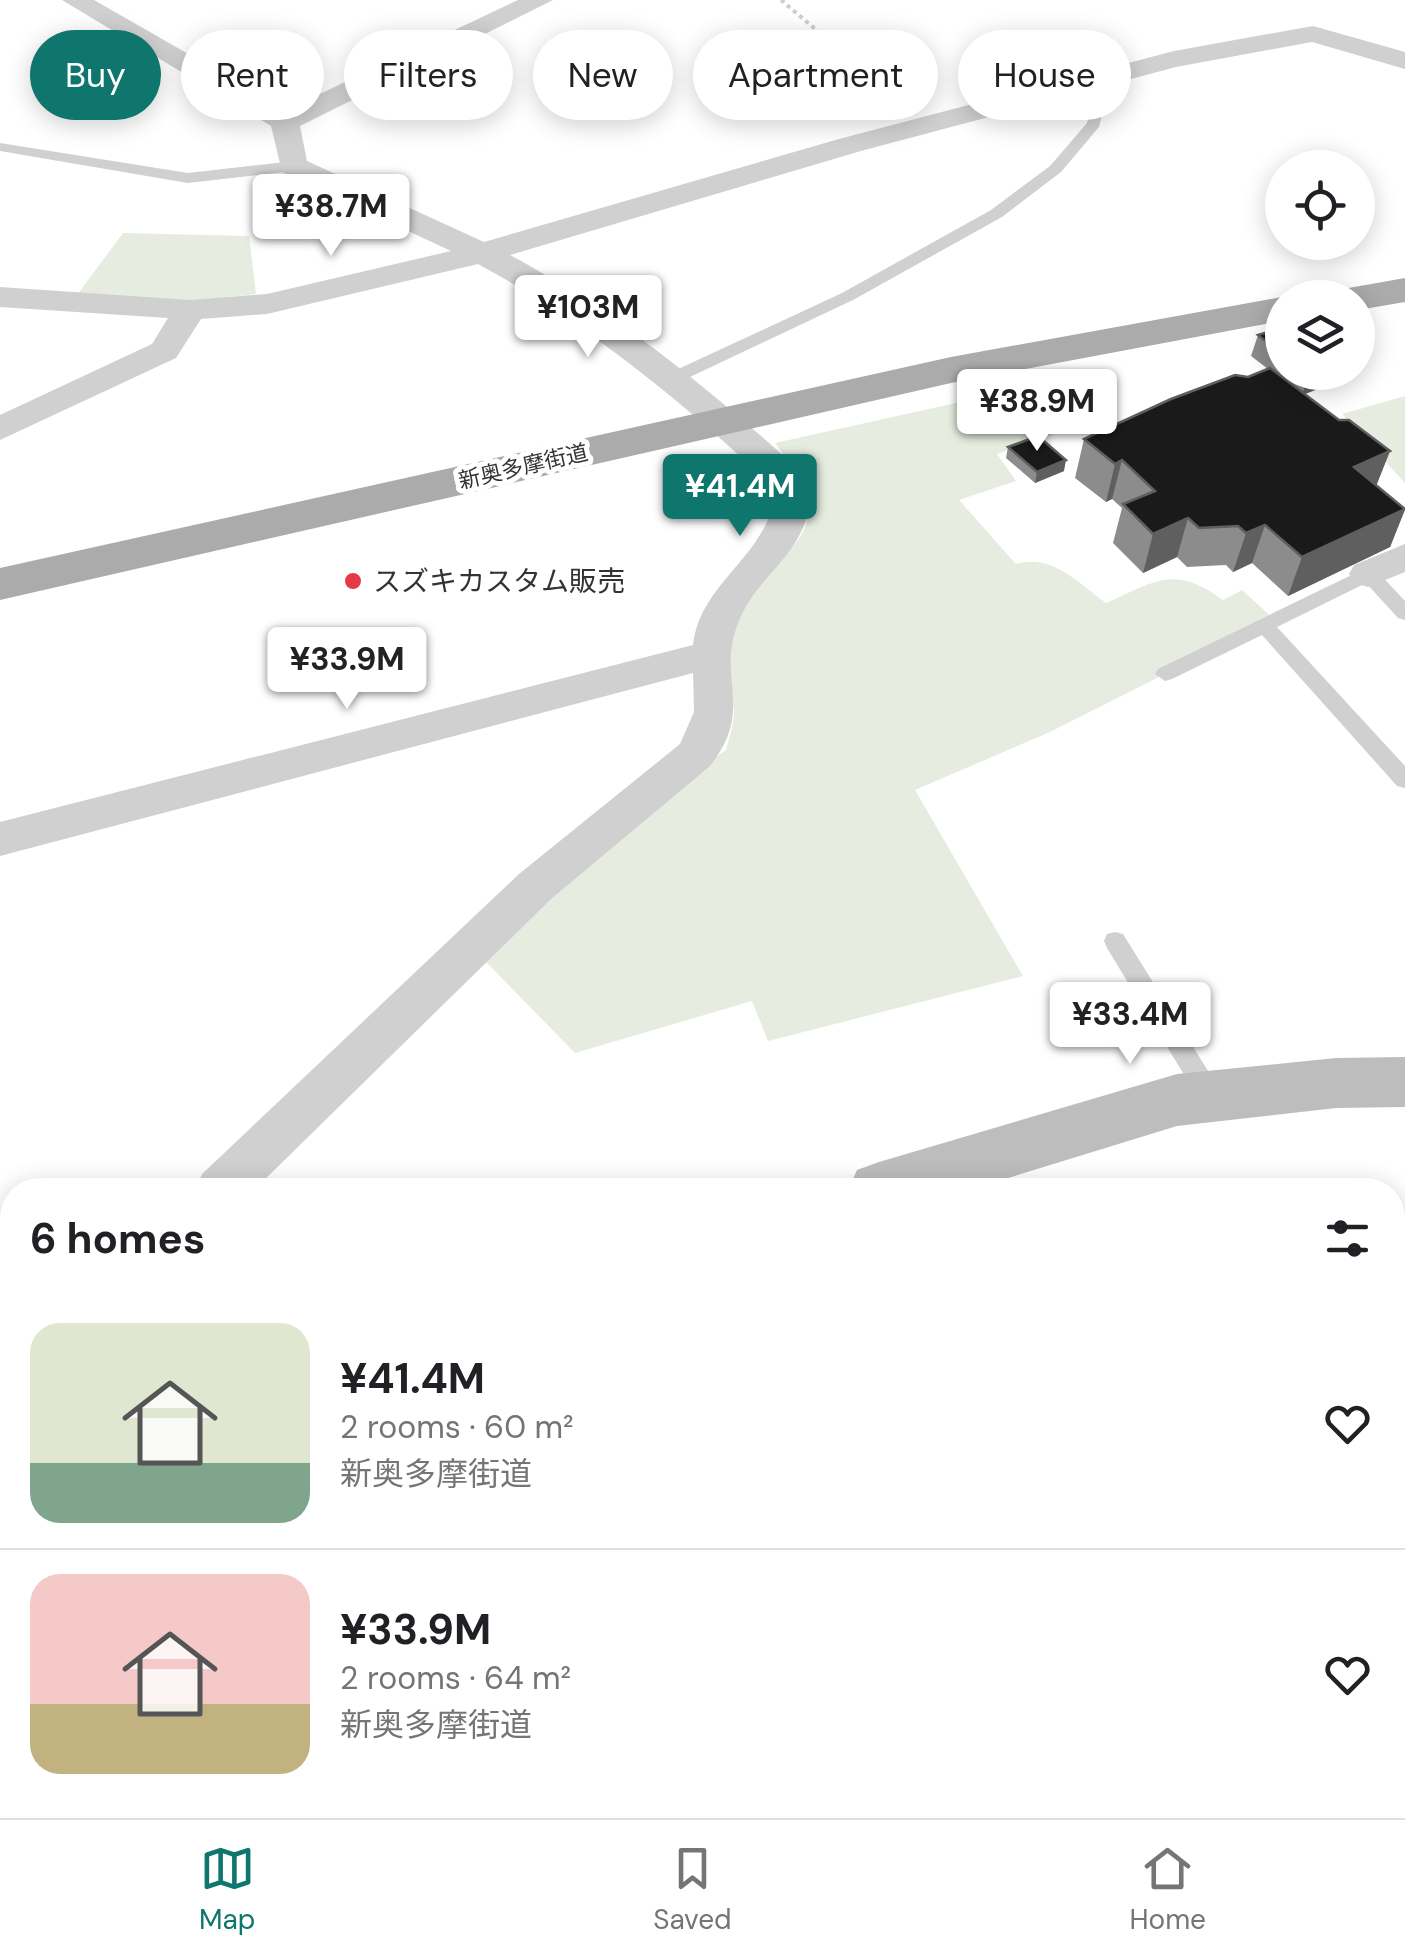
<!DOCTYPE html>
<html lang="en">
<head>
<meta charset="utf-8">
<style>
	:root { --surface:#fff; --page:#f2f2f2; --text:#202124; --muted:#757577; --line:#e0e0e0; --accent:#0f766e }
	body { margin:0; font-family:"DM Sans","Noto Sans JP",sans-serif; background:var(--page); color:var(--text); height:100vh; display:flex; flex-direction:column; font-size:38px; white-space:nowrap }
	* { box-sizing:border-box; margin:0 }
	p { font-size:32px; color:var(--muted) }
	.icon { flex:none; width:55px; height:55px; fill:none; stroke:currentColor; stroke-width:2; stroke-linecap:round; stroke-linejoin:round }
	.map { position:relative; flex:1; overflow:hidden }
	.panel { position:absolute; left:0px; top:1178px; width:1405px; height:642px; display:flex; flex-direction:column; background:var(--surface); border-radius:40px 40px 0 0; box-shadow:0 5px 25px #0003 }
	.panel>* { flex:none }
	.banner { position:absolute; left:30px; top:30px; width:1345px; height:90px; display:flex; gap:20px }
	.tools { position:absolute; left:1265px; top:150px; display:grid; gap:20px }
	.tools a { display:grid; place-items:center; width:110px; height:110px; border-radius:50%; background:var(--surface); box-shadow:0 5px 25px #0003; font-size:50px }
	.price { position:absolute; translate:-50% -85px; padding:0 22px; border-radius:10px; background:#fff; color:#222; font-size:32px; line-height:65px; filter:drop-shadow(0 2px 5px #0008) }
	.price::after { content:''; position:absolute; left:50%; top:60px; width:30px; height:22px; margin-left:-15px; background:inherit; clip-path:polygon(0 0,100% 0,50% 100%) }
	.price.active { background:var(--accent); color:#fff }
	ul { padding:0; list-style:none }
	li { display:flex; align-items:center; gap:30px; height:250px; padding:0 30px }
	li+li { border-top:2px solid var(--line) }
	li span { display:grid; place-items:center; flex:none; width:280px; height:200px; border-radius:30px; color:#555 }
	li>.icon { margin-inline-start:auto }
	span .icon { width:120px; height:120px; fill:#fffc; stroke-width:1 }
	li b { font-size:42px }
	h2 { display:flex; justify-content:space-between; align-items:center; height:120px; padding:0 30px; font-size:42px }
	.tag { padding:0 35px; border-radius:45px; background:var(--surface); box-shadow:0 5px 25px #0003; font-size:35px; line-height:90px }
	.tag.active { background:var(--accent); color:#fff }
	.tab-bar { display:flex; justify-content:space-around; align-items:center; height:140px; border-top:2px solid var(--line); background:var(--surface); font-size:28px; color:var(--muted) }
	.tab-bar a { display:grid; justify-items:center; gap:5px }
	.tab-bar .active { color:var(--accent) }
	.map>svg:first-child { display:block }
</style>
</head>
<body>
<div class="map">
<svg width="1405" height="1818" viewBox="0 0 1405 1818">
	<rect width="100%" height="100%" fill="#fff"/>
	<!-- green -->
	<path fill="#e6ecdf" d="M123,233L249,236L256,294L188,301L77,295Z
		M1024,388L1066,430L997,454L1016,481L959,500L1016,564C1051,553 1079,583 1106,603C1155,581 1175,564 1223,600L1242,590L1274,619L1050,732L915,790L1023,976L768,1041L752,1001L575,1053L481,957L645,807L726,750C729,738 734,725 734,712C733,686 724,652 732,626C759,542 859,552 775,443Z
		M1405,396V483L1342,414Z"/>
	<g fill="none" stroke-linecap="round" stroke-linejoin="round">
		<!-- path -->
		<path stroke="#cdcdcd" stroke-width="4" stroke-dasharray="4 4" stroke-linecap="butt" d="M781,0L898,99"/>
		<!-- lane -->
		<path fill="#d0d0d0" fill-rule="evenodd" d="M1099,77L1111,80L1099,127L1061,172L1002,217L853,300L673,385H661V377L842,293L991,210L1050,166L1087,123Z
			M0,143L188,173L293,161L301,166L293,171L188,183L0,151Z
			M1368,567L1375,569L1405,601V620L1398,618L1366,583L1277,627L1405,766V788L1397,786L1262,635L1172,679L1165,681L1155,674L1158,669Z
			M1115,932L1123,934L1218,1087L1221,1094L1218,1101L1209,1105L1200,1101L1107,948L1104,941L1107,934Z"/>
		<!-- street -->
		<path fill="#d0d0d0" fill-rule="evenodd" d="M62,0H94L286,110L518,0H553L300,126L307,161L484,242L839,139L1174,51L1313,26L1405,52V69L1312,42L1176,67L861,151L510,255C618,313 717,395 808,478L813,486C807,560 757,570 737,626C717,680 755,709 710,766L551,899L254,1190H195L202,1174L519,874L680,744L694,712L693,673L0,856V822L693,645C700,581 769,557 776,489C685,404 587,323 478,264L267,314L201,319L176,358L0,440V415L152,344L168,318L0,307V287L190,300L267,294L451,251L282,172L271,126Z
			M1405,544V572L1368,587L1354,583L1349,574L1354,565Z
			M12,1314V1369L0,1374V1318Z
			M1405,1549V1609L1392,1614V1554Z
			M954,1808H1029L1025,1818H951Z"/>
		<!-- secondary -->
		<path fill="#bdbdbd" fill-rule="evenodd" d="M1405,1057V1107L1336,1108L1177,1126L969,1190H848L857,1170L879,1162L1177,1074L1336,1058Z
			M12,1477V1547L0,1552V1482Z"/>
		<!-- primary -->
		<path fill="#ababab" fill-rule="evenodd" d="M1405,278V302L1358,310V298H1337L1343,289Z
			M1282,297V321L951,383L0,600V568L951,357Z"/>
	</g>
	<!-- wall -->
	<path fill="#8c8c8c" d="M1282,328V372H1351L1349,377L1305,394L1339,420L1390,451L1376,485L1405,508V510L1390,547L1288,596L1252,563L1233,572L1226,565L1187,567L1177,557L1143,573L1113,543L1122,508L1112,499L1106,502L1075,478L1084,439L1268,369L1251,356L1258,335Z
		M1008,447L1064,471L1035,483L1006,458Z"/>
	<!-- shaded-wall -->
	<path fill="#5f5f5f" d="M1314,372H1351L1349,377L1302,395L1309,374Z
		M1390,451L1375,489L1354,467Z
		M1066,460L1064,471L1035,483L1037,472Z
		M1122,460L1112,499L1106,502L1115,464Z
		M1405,509L1390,547L1288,596L1302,557Z
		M1188,518L1177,557L1143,573L1153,534Z
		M1265,525L1252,563L1233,572L1246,533Z"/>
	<!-- building -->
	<path fill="#1a1a1a" stroke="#5f5f5f" stroke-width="2.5" d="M1282,328V354L1258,335Z
		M1270,368L1339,420H1349L1390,451L1354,467L1405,509L1302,557L1265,525L1246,533L1238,526L1199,528L1188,518L1153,534L1123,504L1155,491L1122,460L1115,464L1084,439L1171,399L1235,375L1248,377Z
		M1038,436L1066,460L1037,472L1008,447Z"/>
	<!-- markers -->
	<circle fill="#e63946" stroke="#fff" stroke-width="4" cx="353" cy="581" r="10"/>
	<g text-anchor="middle" stroke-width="10" stroke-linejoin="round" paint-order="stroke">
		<!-- far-street labels -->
		<g font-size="22" fill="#333" stroke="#fff">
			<text transform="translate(523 466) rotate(-13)" y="8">新奥多摩街道</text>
		</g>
		<!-- poi labels -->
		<g font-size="28" fill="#333" stroke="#fff" text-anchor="start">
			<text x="373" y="591">スズキカスタム販売</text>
		</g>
	</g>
</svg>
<div class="tools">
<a><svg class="icon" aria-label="locate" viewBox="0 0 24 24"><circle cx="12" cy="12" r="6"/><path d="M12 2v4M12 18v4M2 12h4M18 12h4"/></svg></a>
<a><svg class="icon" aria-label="layers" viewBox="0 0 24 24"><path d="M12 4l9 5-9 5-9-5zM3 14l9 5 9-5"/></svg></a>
</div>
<b class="price" style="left:331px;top:259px">¥38.7M</b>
<b class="price" style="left:588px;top:360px">¥103M</b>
<b class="price" style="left:1037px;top:454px">¥38.9M</b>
<b class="price active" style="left:740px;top:539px">¥41.4M</b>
<b class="price" style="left:347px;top:712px">¥33.9M</b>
<b class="price" style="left:1130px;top:1067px">¥33.4M</b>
<div class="banner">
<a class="tag active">Buy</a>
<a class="tag">Rent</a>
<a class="tag">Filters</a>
<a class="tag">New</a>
<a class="tag">Apartment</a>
<a class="tag">House</a>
</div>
<section class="panel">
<h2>6 homes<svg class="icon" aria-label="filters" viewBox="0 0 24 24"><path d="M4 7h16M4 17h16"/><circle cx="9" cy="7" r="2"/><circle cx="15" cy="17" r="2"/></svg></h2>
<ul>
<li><span style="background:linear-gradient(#dfe7d0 70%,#7fa58c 0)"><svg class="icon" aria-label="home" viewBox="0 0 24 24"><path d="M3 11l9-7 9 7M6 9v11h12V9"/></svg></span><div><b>¥41.4M</b><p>2 rooms · 60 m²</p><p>新奥多摩街道</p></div><svg class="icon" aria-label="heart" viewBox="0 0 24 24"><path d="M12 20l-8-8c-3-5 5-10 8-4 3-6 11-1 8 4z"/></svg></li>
<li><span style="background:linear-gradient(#f6c9c9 65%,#c2b280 0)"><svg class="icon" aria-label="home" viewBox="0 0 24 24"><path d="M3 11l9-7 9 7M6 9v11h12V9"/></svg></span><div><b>¥33.9M</b><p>2 rooms · 64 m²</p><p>新奥多摩街道</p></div><svg class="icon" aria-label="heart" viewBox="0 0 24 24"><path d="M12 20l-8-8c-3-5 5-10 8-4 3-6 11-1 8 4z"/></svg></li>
</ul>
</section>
</div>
<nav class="tab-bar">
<a class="active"><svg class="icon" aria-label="map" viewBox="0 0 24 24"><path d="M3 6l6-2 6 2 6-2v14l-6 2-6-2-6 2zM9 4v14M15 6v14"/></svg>Map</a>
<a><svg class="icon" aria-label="saved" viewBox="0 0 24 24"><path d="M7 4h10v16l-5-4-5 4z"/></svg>Saved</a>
<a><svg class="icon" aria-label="home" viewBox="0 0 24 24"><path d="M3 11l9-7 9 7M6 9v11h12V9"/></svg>Home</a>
</nav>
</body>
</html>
